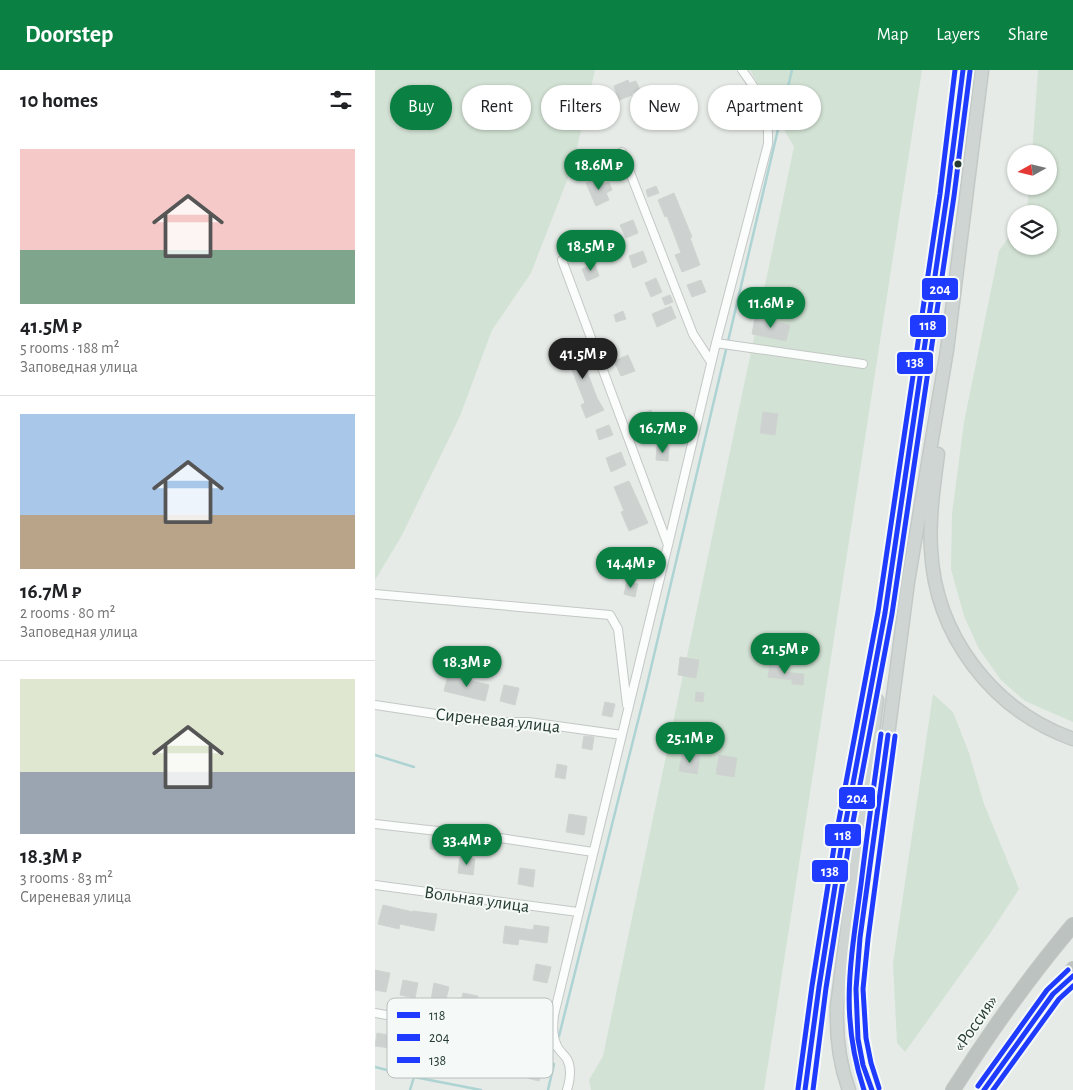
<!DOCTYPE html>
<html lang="en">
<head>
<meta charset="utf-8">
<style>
	:root { --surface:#fff; --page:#f2f2f2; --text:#202124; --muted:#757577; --line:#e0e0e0; --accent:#0b8043 }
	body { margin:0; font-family:"Alegreya Sans",sans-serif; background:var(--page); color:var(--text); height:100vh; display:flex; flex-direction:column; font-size:19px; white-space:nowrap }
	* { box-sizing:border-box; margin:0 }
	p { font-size:16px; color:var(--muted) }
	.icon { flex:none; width:28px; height:28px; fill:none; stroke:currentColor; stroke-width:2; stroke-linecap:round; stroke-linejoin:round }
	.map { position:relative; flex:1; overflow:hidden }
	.details { display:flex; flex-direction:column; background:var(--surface); width:375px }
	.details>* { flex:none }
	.banner { position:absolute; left:15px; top:15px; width:475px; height:45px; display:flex; gap:10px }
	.needle { width:32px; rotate:262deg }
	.controls { position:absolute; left:632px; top:75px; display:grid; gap:10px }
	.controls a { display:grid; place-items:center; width:50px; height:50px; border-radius:50%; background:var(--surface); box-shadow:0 1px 4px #0004; font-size:25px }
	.price { position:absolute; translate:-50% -42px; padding:0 11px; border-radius:18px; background:var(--accent); color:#fff; font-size:16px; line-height:32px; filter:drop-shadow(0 1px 2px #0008) }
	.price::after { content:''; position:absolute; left:50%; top:30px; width:15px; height:11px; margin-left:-8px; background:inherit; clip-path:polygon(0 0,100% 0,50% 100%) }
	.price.selected { background:#222; color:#fff }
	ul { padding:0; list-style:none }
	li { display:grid; align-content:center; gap:10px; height:265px; padding:0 20px }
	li+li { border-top:1px solid var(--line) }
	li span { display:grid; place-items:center; height:155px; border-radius:0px; color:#555 }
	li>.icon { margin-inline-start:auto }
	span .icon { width:90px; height:90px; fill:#fffc; stroke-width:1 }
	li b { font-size:21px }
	h2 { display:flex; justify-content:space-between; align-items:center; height:60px; padding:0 20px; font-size:21px }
	.tag { padding:0 18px; border-radius:22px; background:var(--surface); box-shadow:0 1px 4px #0004; font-size:18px; line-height:45px }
	.tag.selected { background:var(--accent); color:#fff }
	header { display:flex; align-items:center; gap:30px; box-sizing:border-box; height:70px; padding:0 25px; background:var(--accent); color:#fff }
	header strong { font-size:24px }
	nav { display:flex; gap:28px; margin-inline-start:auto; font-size:18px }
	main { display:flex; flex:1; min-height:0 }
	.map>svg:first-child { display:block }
</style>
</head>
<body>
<header>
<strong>Doorstep</strong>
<nav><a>Map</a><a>Layers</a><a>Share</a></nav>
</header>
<main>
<section class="details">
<h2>10 homes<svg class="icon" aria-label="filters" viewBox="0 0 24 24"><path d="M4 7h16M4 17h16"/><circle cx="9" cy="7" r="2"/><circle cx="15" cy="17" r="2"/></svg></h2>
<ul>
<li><span style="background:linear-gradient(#f6c9c9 65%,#7fa58c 0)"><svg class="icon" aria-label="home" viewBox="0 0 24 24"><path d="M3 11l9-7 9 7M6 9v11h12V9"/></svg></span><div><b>41.5M ₽</b><p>5 rooms · 188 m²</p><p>Заповедная улица</p></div></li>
<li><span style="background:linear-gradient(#a9c7e8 65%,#b9a48a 0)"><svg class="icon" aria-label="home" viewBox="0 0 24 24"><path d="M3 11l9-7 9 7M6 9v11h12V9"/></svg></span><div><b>16.7M ₽</b><p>2 rooms · 80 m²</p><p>Заповедная улица</p></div></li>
<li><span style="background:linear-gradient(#dfe7d0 60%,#9aa5b1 0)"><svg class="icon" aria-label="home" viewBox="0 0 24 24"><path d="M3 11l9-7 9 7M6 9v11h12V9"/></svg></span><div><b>18.3M ₽</b><p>3 rooms · 83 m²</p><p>Сиреневая улица</p></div></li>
</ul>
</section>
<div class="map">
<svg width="698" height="1020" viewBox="0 0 698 1020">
	<rect width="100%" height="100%" fill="#e6ebe8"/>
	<!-- green -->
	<path fill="#d2e2d4" d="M0,0H220L198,95L156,203L117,260L85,346L26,467L0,510Z
		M375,0H547L389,1020H216L214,1010L228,986L419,77Z
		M663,0H698V652L650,631L626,610L604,579L589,546L576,499L577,444L589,352L624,181L641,156V176H674V144H650L652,140L654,116H674V84H657Z
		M558,624L578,642L594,683L609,734L644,819L616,862L530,982L522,973L518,893Z"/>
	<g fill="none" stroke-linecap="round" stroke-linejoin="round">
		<!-- stream -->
		<path stroke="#add3d3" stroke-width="2.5" d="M0,685L39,697
			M184,966L271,619L417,0
			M0,997L39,1007L106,1020
			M35,1020L39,1007
			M173,1020L179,994"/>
	</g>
	<!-- building -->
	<path fill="#cdd2d0" stroke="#cfd4d1" d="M253,10L254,13L261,11L265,20L257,23V25L244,30L239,16Z
		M225,106L228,114L234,112L237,120L231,123L234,130L221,136L211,113Z
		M281,116L284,123L273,127L271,120Z
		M299,123L317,167L315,168L325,195L307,202L300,185L306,183L292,146L290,147L283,130Z
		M258,150L263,163L251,168L245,155Z
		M216,162L219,170L205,178L201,170Z
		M268,181L272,192L258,198L254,186Z
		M220,194L224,206L212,211L207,199Z
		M281,208L287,222L276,227L270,213Z
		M326,210L331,222L317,227L312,215Z
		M295,225L298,232L290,235L287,228Z
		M296,236L301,248L282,257L277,244Z
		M248,241L251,249L241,252L239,245Z
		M380,248L415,255L411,271L377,264Z
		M200,270L222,328L229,340L211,348L206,335L210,333L187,275Z
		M253,285L260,301L246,306L239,291Z
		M276,340L282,353L267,360L261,346Z
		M388,342L403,344L400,365L385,363Z
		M234,355L238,365L224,370L221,360Z
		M282,376L294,377L293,391L281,390Z
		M246,382L251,395L236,402L231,388Z
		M254,411L273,453L254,461L246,442L249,441L239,417Z
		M270,481L271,496L255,497L254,482Z
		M252,512L263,514L260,527L249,524Z
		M305,587L324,590L321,608L303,605Z
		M395,594L407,596L406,602L429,604L428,615L417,614V610L393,607Z
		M73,605L114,615L110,631L69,621Z
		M129,615L144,618L140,635L125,631Z
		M321,622L329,623L328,632L320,631Z
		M230,632L240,634L237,647L227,645Z
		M209,666L219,667L217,680L207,678Z
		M307,683L325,686L322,704L304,701Z
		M344,685L362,688L359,707L341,704Z
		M182,694L192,696L190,709L180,707Z
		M194,744L212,747L209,765L191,762Z
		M56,770L69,771L68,780L55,779Z
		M85,787L100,789L98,805L83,803Z
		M145,798L160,800L158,817L143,814Z
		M8,835L38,842V841L62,844L59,861L25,854L24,859L3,854Z
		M159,855L174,857L172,873L144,869L143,875L128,873L130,856L158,860Z
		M161,894L176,897L172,913L158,910Z
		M0,900L15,903L11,922L0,920Z
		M28,910L43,913L40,928L25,925Z
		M59,913L74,917L70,933L56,930Z
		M88,923L103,926L100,939L85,936Z
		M2,963L18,966L15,978L0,976Z
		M155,991L168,994L164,1011L152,1008Z"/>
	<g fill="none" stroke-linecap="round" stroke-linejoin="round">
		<!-- street casing -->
		<g stroke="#c3c8c5" stroke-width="10">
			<path id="street" d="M247,82L318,264L336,292
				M187,190L293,475
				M341,273L488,294
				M0,524L235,545L243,559L252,635
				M0,635L114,652H153L247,665
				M0,754L125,768L218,782
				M0,815L203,842
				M0,943L182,976
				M192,1020C195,1010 197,998 192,989C189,984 184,981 182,976C177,966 178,956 179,945L293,475L341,273L393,74C394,38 388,29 367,0"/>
		</g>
		<!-- primary casing -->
		<g stroke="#c3c9c6" stroke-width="15">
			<path id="primary" d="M563,384C559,415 554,447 556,479C560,565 617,640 698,669
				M430,1020L444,917L467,772L510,543L572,125L588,0
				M474,1020C464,993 461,964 462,936L502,630
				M497,1020C483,985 477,948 481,910L533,512L572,280L607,0"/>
		</g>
		<!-- highway casing -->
		<g stroke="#c3c9c6" stroke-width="16">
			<path id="highway" d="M578,1020C615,962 654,907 698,855
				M609,1020L647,966L698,899"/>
		</g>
		<!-- street -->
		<use href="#street" stroke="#fbfcfc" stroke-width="8"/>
		<!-- primary -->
		<use href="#primary" stroke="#cfd5d3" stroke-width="12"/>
		<!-- highway -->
		<use href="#highway" stroke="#bcc2c0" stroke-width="14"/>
		<!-- bus-1 casing -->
		<g stroke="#f5f9f7" stroke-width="9">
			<path id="bus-1" d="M430,1020L444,917L467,772L510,543L572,125L588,0
				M497,1020L488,995L483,969L481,919L485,868L513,665
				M609,1020L678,924L698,906"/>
		</g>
		<!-- bus-2 casing -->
		<g stroke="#f5f9f7" stroke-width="9">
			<path id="bus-2" d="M504,1018L496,993L491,968L488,919L493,869L520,666
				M438,1020L451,918L474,773L517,544L579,126L595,1
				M618,1020L684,929L698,916"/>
		</g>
		<!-- bus-3 casing -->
		<g stroke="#f5f9f7" stroke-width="9">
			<path id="bus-3" d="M603,1016L672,920L693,900
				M423,1019L437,916L460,771L503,542L565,124L580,0
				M489,1020C464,945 476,890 486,814C492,764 499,714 506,664"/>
		</g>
		<!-- bus-1 -->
		<use href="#bus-1" stroke="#1f3bff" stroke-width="5"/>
		<!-- bus-2 -->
		<use href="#bus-2" stroke="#1f3bff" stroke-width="5"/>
		<!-- bus-3 -->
		<use href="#bus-3" stroke="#1f3bff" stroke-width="5"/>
	</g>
	<!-- markers -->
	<circle fill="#263c33" stroke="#f5f9f7" stroke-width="2" cx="583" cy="94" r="4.5"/>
	<g text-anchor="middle" stroke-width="4" stroke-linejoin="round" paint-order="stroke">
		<!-- street labels -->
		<g font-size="18" fill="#263c33" stroke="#f5f9f7">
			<text transform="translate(123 650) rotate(6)" y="6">Сиреневая улица</text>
			<text transform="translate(102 829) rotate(8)" y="6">Вольная улица</text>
			<text transform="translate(600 953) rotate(-55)" y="6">«Россия»</text>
		</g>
	</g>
	<!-- legend -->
	<rect x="12" y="928" width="166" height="80" rx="8" fill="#f5f9f7" stroke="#b7c0bc" stroke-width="1"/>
	<rect x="22" y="942" width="23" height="6" fill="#1f3bff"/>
	<rect x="22" y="964" width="23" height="7" fill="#1f3bff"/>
	<rect x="22" y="987" width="23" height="6" fill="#1f3bff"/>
	<g font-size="14" fill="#263c33">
		<text x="54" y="950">118</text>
		<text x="54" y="972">204</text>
		<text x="54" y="995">138</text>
	</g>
	<g stroke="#f5f9f7" stroke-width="2">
		<rect x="546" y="207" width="38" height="24" rx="5" fill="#1f3bff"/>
		<rect x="534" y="244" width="38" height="24" rx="5" fill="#1f3bff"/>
		<rect x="521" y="281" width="38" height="24" rx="5" fill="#1f3bff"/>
		<rect x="463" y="716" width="38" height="24" rx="5" fill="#1f3bff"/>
		<rect x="449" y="753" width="38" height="24" rx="5" fill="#1f3bff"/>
		<rect x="436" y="789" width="38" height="24" rx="5" fill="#1f3bff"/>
	</g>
	<g font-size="14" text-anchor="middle" font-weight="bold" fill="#fff">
		<text x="565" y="224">204</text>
		<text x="553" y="260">118</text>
		<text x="540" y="297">138</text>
		<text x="482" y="733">204</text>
		<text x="468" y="770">118</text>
		<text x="455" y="806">138</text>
	</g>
</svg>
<div class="controls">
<a><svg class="needle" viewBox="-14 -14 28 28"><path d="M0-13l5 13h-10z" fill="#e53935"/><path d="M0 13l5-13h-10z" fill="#757577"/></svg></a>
<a><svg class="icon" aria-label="layers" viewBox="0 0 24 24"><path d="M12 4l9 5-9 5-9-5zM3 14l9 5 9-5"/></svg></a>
</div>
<b class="price" style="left:224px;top:121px">18.6M ₽</b>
<b class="price" style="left:216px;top:202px">18.5M ₽</b>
<b class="price" style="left:396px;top:259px">11.6M ₽</b>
<b class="price selected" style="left:208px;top:310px">41.5M ₽</b>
<b class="price" style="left:288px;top:384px">16.7M ₽</b>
<b class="price" style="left:256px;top:519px">14.4M ₽</b>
<b class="price" style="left:410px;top:605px">21.5M ₽</b>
<b class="price" style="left:92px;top:618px">18.3M ₽</b>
<b class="price" style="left:315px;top:694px">25.1M ₽</b>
<b class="price" style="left:92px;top:796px">33.4M ₽</b>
<div class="banner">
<a class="tag selected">Buy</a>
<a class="tag">Rent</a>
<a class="tag">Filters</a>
<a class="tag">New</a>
<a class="tag">Apartment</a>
</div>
</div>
</main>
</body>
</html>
